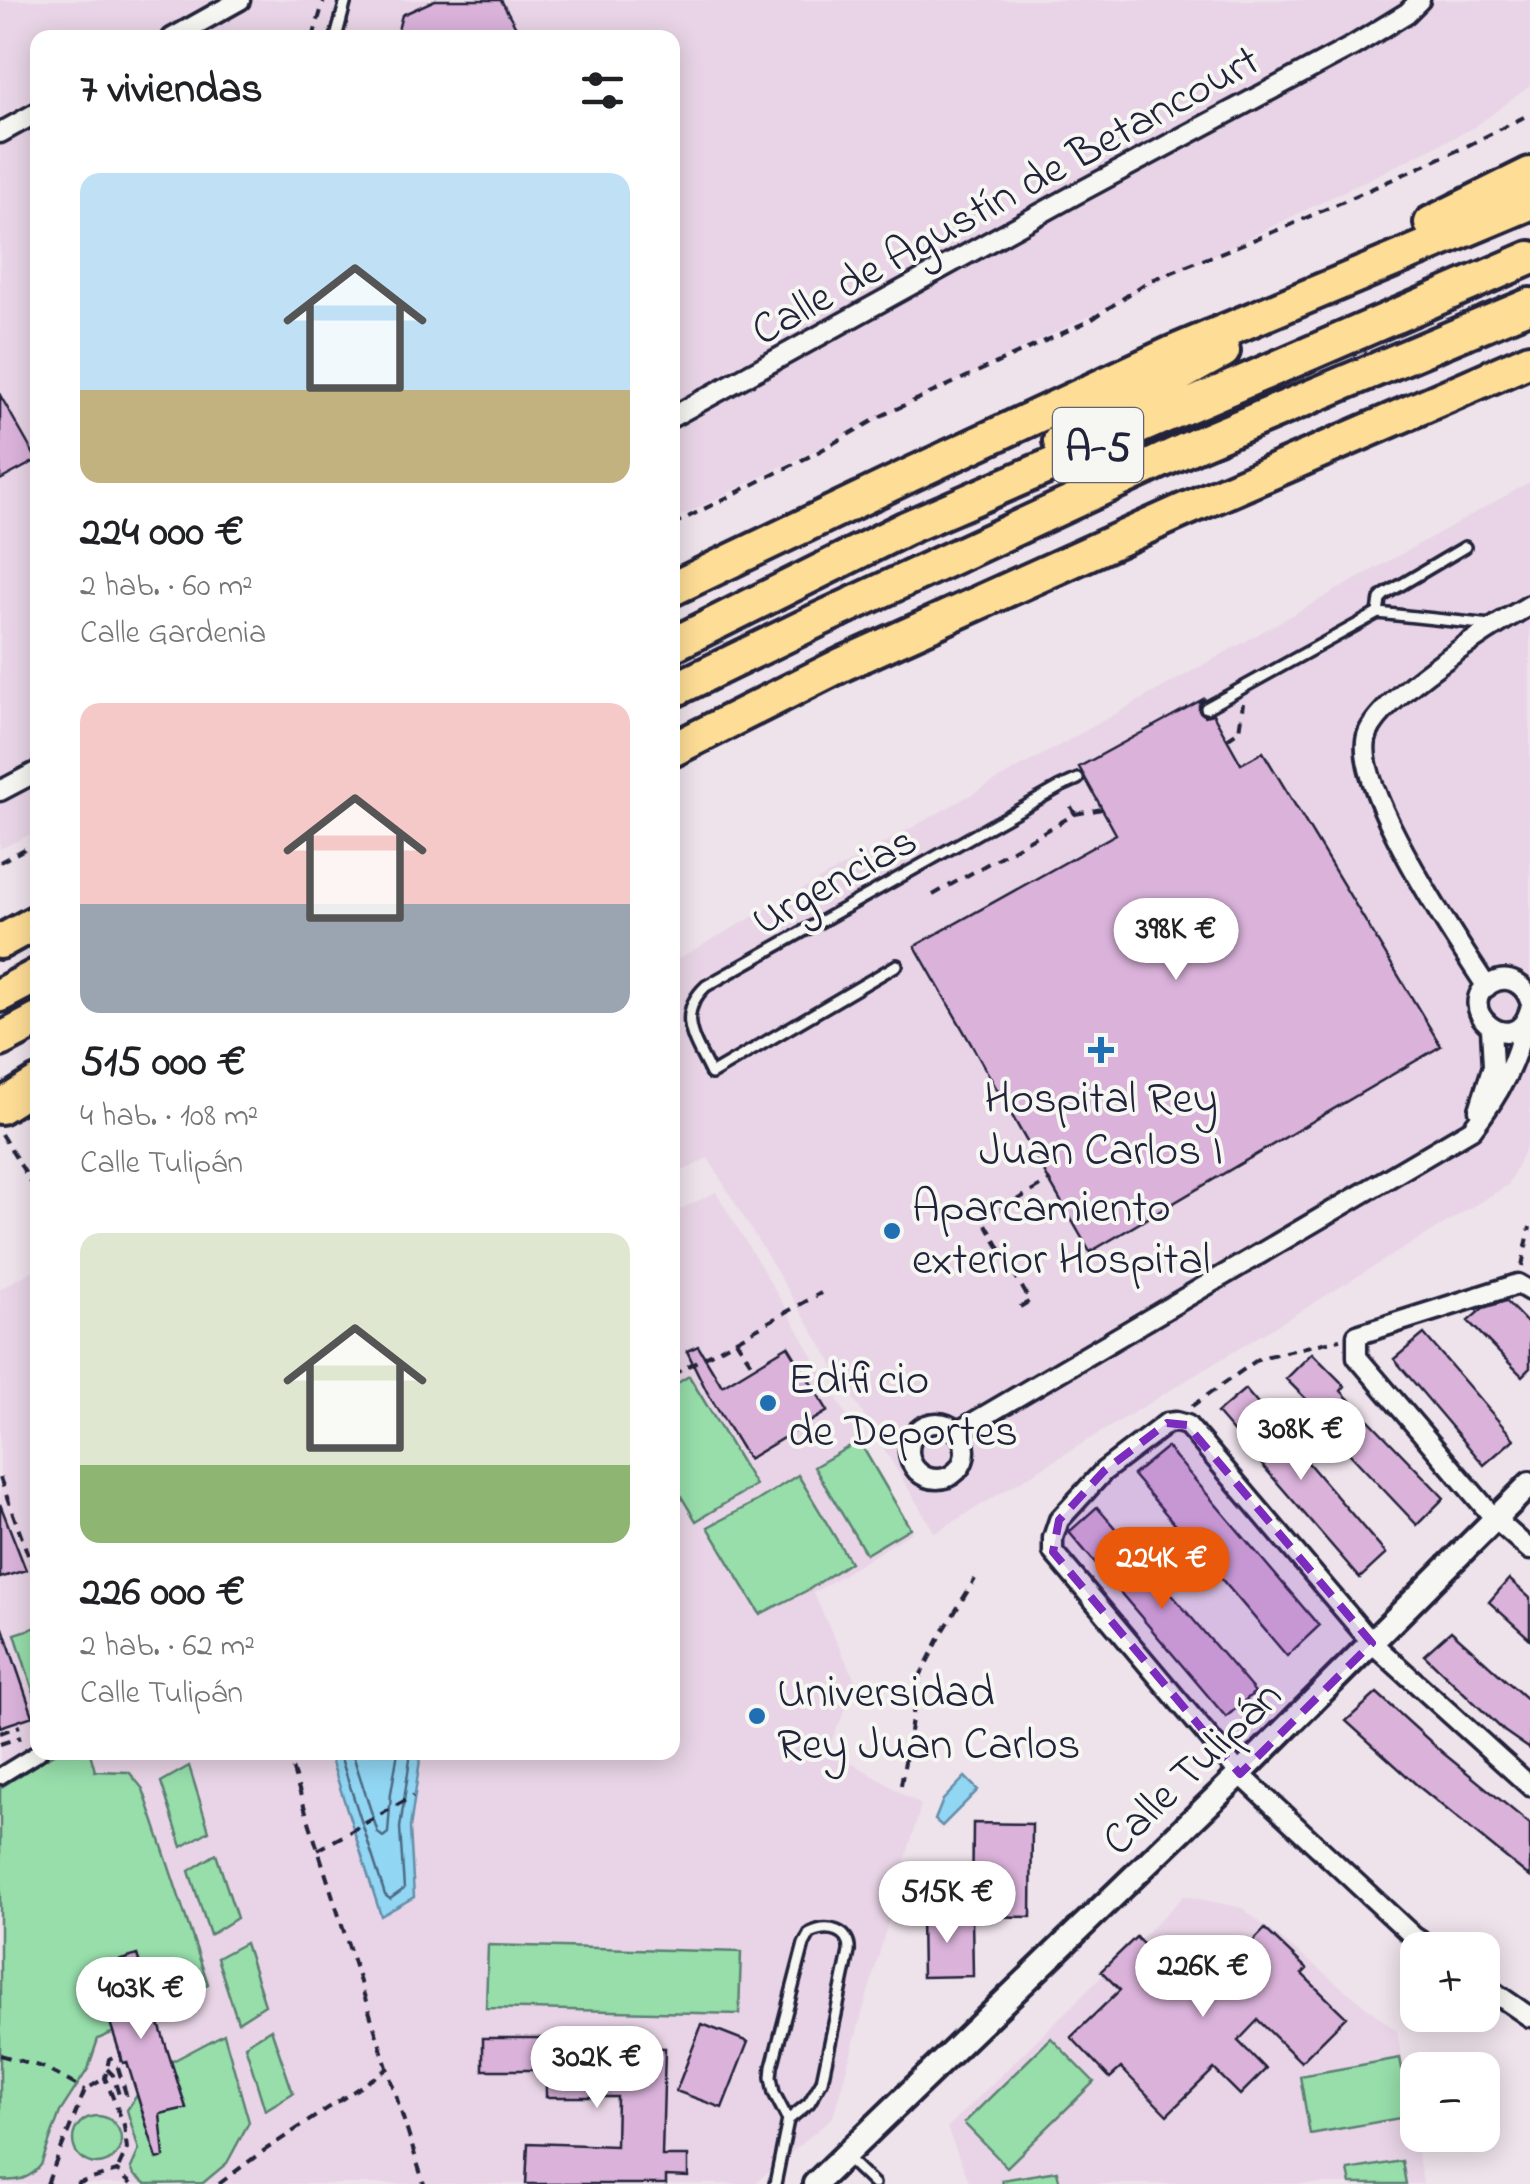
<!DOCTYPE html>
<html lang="es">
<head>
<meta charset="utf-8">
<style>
	:root { --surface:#fff; --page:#f6f6f6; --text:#202124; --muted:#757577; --accent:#ea580c }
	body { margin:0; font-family:"Indie Flower",sans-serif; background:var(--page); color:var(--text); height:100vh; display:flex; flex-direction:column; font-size:38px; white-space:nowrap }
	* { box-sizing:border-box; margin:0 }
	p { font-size:32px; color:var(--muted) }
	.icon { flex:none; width:55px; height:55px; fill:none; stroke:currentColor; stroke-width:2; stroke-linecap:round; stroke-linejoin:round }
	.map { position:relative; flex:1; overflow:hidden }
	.details { position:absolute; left:30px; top:30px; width:650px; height:1730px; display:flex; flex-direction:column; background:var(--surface); border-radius:20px; box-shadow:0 5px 25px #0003 }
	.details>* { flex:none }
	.controls { position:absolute; left:1400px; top:1932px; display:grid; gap:20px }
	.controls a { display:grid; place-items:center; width:100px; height:100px; border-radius:20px; background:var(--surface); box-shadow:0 5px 25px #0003; font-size:50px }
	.price { position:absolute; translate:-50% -85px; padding:0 22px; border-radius:35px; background:#fff; color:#222; font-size:32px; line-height:65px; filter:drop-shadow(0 2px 5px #0008) }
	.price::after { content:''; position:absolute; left:50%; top:60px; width:30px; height:22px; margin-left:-15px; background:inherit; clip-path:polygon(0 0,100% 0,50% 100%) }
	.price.on { background:var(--accent); color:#fff }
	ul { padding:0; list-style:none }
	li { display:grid; align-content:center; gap:20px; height:530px; padding:0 50px }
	li span { display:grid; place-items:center; height:310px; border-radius:20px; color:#555 }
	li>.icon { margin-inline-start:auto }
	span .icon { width:180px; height:180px; fill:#fffc; stroke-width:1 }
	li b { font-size:42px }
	h2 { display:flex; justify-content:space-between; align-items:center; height:120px; padding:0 50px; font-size:42px }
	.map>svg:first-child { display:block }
</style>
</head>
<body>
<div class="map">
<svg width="1530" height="2184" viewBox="0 0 1530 2184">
	<rect width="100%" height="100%" fill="#eee2eb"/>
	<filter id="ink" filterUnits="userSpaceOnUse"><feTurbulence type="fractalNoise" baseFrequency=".01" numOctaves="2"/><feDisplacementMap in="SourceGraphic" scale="20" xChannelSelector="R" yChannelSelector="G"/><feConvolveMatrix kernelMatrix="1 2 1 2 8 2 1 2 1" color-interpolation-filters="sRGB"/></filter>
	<g filter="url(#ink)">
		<!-- built -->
		<path fill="#e8d4e6" d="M0,0H1530V86L1473,128L673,520L672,38H38V831L0,849Z
			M1530,482V1138L1508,1185L935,1533L708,1158L673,1176L672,962Z
			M716,1192L788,1312L912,1532L813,1593L857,1684L828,1748L921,1805L833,2117L754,2184H0V1289L37,1268L38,1752H672L673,1213Z
			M1184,1896L1242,1908L1397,2031L1423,2184H970L947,2128Z"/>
		<!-- green -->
		<path fill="#97deab" stroke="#5c8073" stroke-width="2.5" d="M689,1376L755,1485L696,1521L673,1483V1386Z
			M859,1441L910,1528L866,1554L814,1467Z
			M798,1475L850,1562L808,1590L760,1614L708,1527L757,1501Z
			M37,1627H38L37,1703L15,1634Z
			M55,1753H90L95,1771L129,1772L143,1789L208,1984L156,2013L137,1955L93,1969L114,2032L98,2039L88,2069L60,2112L41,2165C30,2179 17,2182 0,2180V1788Z
			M189,1766L209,1831L182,1847L161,1782Z
			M216,1854L237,1918L210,1935L189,1871Z
			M245,1943L265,2005L238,2022L217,1958Z
			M488,1945L741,1952L739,2014L486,2008Z
			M271,2029L293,2093L265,2110L245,2045Z
			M224,2034L249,2122L227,2163L203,2183L146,2184L134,2175L131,2168L139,2150L127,2110L137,2095L150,2136L160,2114L186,2107L171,2062Z
			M1051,2038L1094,2082L1007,2167L964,2123Z
			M1400,2058L1411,2116L1310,2134L1300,2076Z
			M73 2140a24 24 0 1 1 48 0a24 24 0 1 1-48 0Z
			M1402,2161L1406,2184H1351L1348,2170Z
			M1057,2171L1060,2184H1003L1002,2180Z"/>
		<!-- water -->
		<path fill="#91d6f3" stroke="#658ea9" stroke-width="2.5" d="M329,1753H421L410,1828L414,1897L381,1916Z
			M965,1777L978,1790L942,1826L935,1820L943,1800Z"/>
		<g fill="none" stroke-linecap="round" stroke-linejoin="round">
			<!-- shore -->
			<path stroke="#4e6a85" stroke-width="2.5" d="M339,1752L385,1895L390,1899L404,1889L400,1828L411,1752
				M352,1752L378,1833L383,1837L388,1833L391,1793L398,1752"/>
		</g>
		<!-- building -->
		<path fill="#dab2da" stroke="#22223b" stroke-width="2.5" d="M435,0H501L522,38H396L402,15Z
			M0,395L37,460L0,480Z
			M1205,698L1199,705V711L1205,716L1213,714L1241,764L1263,752L1441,1046L1090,1252L915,946L1116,834L1079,767Z
			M1506,1301L1530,1326V1368L1522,1376L1468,1321L1483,1308Z
			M1424,1334L1514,1439L1484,1465L1394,1359Z
			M698,1346L722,1386L788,1346L828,1411L748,1459L707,1392L687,1351Z
			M1312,1353L1345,1386L1341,1391L1444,1498L1417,1525L1314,1416L1319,1412L1286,1379Z
			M1245,1389L1386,1554L1360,1578L1217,1413Z
			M1167,1447L1319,1626L1287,1656L1133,1475Z
			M0,1504L26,1570L0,1578Z
			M1097,1507L1255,1692L1226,1717L1069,1532Z
			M1509,1579L1530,1598V1639L1489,1602Z
			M0,1628H3L33,1716L0,1727Z
			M1451,1631L1530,1702V1749L1504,1731L1424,1655Z
			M1377,1693L1443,1753L1530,1824V1877L1418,1786L1346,1721Z
			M973,1823L1032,1824L1031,1917L972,1916Z
			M972,1916L973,1976L922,1977L921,1917Z
			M1265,1929L1307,1969L1302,1974L1346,2017L1301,2062L1258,2020L1238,2041L1266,2069L1240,2095L1214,2069L1167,2115L1121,2068L1110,2078L1071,2037L1120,1990L1101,1971L1136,1937L1197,1999Z
			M137,1955L186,2108L160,2114L164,2157L157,2159L127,2062L123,2063L93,1969Z
			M702,2024L748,2042L722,2108L676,2091Z
			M483,2038H547V2050H618V2047L665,2048L662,2156H688V2177L666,2176V2184H526L528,2143L616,2146L617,2097H546V2070H483Z"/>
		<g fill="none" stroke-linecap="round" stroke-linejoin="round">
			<!-- service casing -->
			<g stroke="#22223b" stroke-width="16">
				<path id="service" d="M336,38L346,0
					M1378,613L1380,599L1384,595L1465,547
					M1206,708L1378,613L1491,625
					M897,965L711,1074C696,1042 674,1016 706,986L1060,787L1078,779
					M847,2158L874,2184
					M775,2184L788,2120L774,2093L771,2077L772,2067L804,1944L810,1933C828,1924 851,1930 849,1952L822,2081L809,2103L788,2120"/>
			</g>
			<!-- pedestrian casing -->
			<g stroke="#22223b" stroke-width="21">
				<path id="pedestrian" d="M0,1776L39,1752"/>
			</g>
			<!-- minor casing -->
			<g stroke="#22223b" stroke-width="25">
				<path id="minor" d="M172,38L240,0
					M0,133L38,112
					M672,417L1076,194L1353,46L1407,13L1420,0
					M0,791L38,771
					M1487,987C1458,943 1348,780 1368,733C1383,696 1493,626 1530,605
					M1530,1001C1525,985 1509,974 1492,983C1449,1005 1514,1064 1530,1009
					M1479,1110L1493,1066L1491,1028
					M1530,1291L1518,1284L1357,1335V1357L1495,1519L1530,1550
					M909 1451a28 28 0 1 1 56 0a28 28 0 1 1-56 0Z
					M957,1432L1472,1129C1497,1098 1517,1062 1524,1023
					M1434,1950L1414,1937L1240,1774L1053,1552V1538L1059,1520L1104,1471L1167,1423L1176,1422L1187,1425L1372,1643L1530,1786
					M1482,1984L1530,2017"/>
			</g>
			<!-- tertiary casing -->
			<g stroke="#22223b" stroke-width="30">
				<path id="tertiary" d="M815,2184L1240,1774L1530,1484"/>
			</g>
			<!-- motorway casing -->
			<g stroke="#22223b" stroke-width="40">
				<path id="motorway" d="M1431,223L1530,174
					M1060,441L1223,351
					M672,589L910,475L1172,353L1530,203
					M672,645L906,528L1530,258
					M672,691L816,621L1198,444L1530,305
					M672,750L843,664L1182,511L1530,360
					M0,942L38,921
					M0,995L38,975
					M0,1040L38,1020
					M0,1107L38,1083"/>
			</g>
			<!-- path -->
			<path stroke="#22223b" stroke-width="4" stroke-dasharray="10 8" stroke-linecap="butt" d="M313,38L324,0
				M672,525L818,452L883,415L1091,320L1147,282L1288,226L1465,147L1530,114
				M1227,739L1239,731L1243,703
				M1075,814L1102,809
				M0,862L38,842
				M933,895L1075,814L1067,800
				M1,1134L38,1193
				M1522,1266L1530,1227
				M1020,1307L1030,1301L983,1219L1050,1181
				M736,1340L821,1293
				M672,1375L736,1340L754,1367
				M1192,1406L1260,1358L1340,1339
				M0,1478L38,1582
				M0,1733L20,1726
				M0,1744L21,1737
				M287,1752L424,2184
				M901,1785L919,1678L941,1635L975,1579
				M318,1850L413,1796
				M0,2055L42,2067L85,2090
				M107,2069L113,2075L119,2095L126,2094L118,2068L122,2066L120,2053L109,2059L105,2078L124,2125L127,2149L117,2171
				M47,2184L85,2090L105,2078
				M76,2184L117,2171L131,2184
				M219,2184L259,2154L387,2069"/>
			<!-- service -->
			<use href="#service" stroke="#f6f6f2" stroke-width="9"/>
			<!-- pedestrian -->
			<use href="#pedestrian" stroke="#f6f6f2" stroke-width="14"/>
			<!-- minor -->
			<use href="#minor" stroke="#f6f6f2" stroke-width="18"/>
			<!-- tertiary -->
			<use href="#tertiary" stroke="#f6f6f2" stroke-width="22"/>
			<!-- motorway -->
			<use href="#motorway" stroke="#fedd96" stroke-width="32"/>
		</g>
	</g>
	<!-- marked area -->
	<path fill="#7b2cbf" fill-opacity="0.2" stroke="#7b2cbf" stroke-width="8" stroke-dasharray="20 12" stroke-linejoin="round" d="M1167,1423L1187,1425L1372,1643L1240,1774L1053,1552L1059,1520L1104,1471Z"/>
	<!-- markers -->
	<g fill="#1f6fb2" stroke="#f6f6f2" stroke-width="4">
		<path d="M1096 1035h10v10h10v10h-10v10h-10v-10h-10v-10h10z"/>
		<circle cx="892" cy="1231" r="10"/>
		<circle cx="768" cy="1403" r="10"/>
		<circle cx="757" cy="1716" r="10"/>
	</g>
	<g text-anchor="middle" stroke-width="8" stroke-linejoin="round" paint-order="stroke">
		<!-- shield labels -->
		<rect fill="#f6f6f2" stroke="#626272" stroke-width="2.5" x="1053" y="408" width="90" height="74" rx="8"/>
		<g font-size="42" font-weight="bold" fill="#22223b">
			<text x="1098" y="460">A-5</text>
		</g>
		<!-- street labels -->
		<g font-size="45" fill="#22223b" stroke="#f6f6f2">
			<text transform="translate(1004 193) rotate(-29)" y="16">Calle de Agustín de Betancourt</text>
			<text transform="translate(833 878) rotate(-29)" y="16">Urgencias</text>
			<text transform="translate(1190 1766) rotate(-44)" y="16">Calle Tulipán</text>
		</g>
		<!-- poi labels -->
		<g font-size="45" fill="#22223b" stroke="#f6f6f2" text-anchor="start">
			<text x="1101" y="1112" text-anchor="middle">Hospital Rey<tspan x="1101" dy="52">Juan Carlos I</tspan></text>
			<text x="912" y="1221">Aparcamiento<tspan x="912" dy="52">exterior Hospital</tspan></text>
			<text x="788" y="1393">Edificio<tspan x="788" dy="52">de Deportes</tspan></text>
			<text x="777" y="1706">Universidad<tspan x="777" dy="52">Rey Juan Carlos</tspan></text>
		</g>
	</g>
</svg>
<div class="controls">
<a>+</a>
<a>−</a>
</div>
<b class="price" style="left:1176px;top:983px">398K €</b>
<b class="price" style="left:1301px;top:1483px">308K €</b>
<b class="price on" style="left:1162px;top:1612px">224K €</b>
<b class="price" style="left:947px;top:1946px">515K €</b>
<b class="price" style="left:1203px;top:2020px">226K €</b>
<b class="price" style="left:141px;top:2042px">403K €</b>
<b class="price" style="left:597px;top:2111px">302K €</b>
<section class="details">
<h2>7 viviendas<svg class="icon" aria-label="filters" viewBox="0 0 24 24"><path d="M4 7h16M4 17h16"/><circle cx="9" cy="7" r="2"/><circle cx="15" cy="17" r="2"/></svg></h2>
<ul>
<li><span style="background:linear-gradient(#bfe0f5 70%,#c2b280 0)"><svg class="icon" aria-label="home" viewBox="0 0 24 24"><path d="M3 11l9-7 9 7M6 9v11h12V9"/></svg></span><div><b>224 000 €</b><p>2 hab. · 60 m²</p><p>Calle Gardenia</p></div></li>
<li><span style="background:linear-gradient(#f6c9c9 65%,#9aa5b1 0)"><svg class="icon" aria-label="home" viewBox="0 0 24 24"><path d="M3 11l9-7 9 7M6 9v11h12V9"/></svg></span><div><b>515 000 €</b><p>4 hab. · 108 m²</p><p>Calle Tulipán</p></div></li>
<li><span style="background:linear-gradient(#dfe7d0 75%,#8fb573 0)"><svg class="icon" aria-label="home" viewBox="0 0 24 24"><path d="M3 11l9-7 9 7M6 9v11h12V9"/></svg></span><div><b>226 000 €</b><p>2 hab. · 62 m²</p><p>Calle Tulipán</p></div></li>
</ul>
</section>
</div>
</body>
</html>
